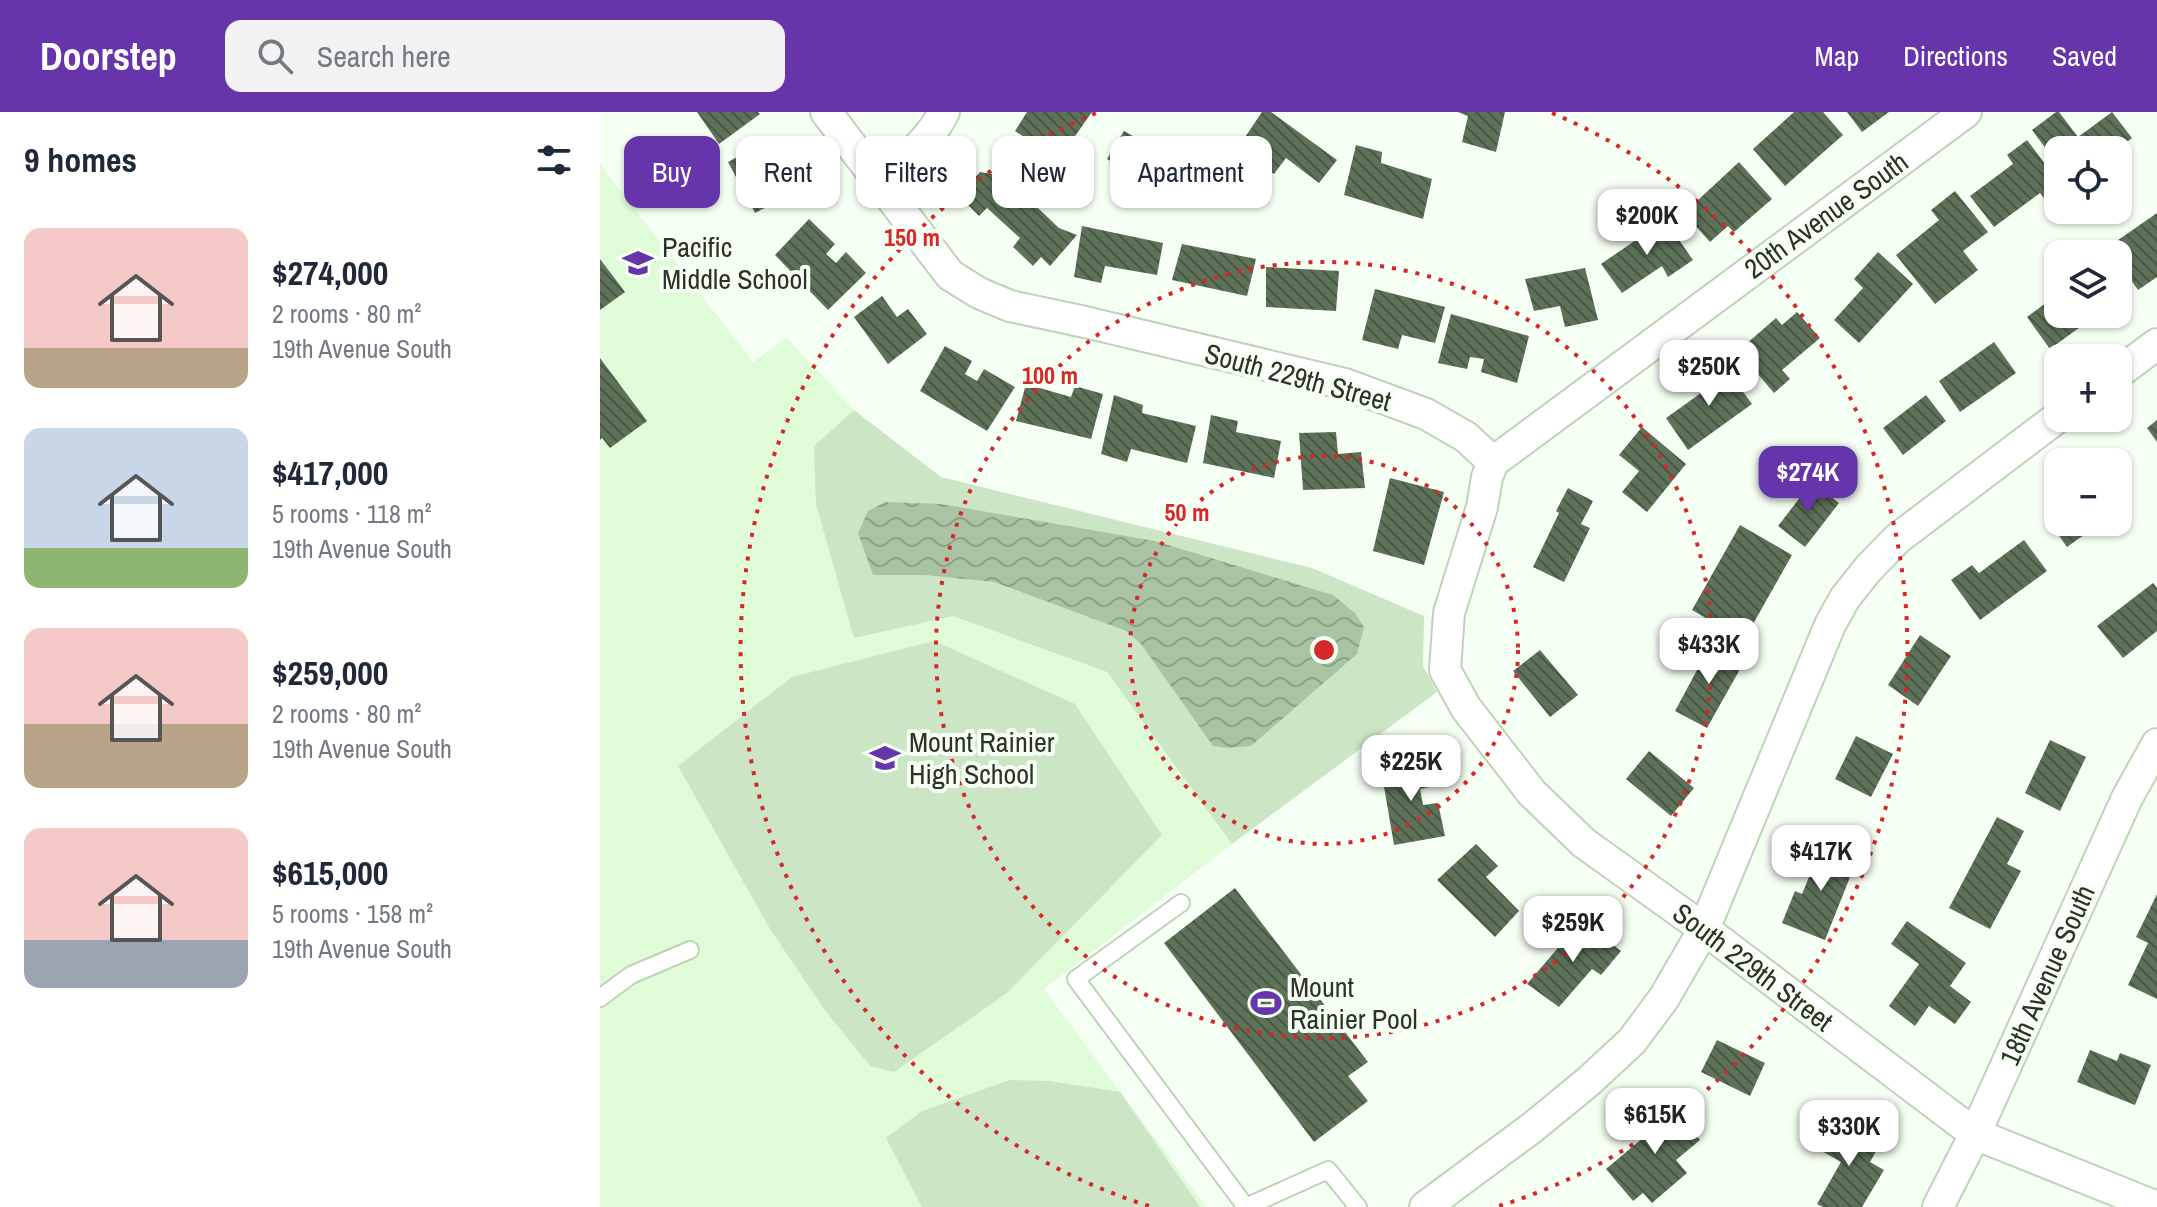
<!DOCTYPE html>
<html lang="en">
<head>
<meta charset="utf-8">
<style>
	:root { --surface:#fff; --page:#f2f2f3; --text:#1f2937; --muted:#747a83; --accent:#6634ab }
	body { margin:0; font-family:"Archivo Narrow",sans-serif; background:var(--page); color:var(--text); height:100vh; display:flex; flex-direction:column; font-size:30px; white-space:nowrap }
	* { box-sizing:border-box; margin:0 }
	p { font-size:26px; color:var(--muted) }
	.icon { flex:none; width:44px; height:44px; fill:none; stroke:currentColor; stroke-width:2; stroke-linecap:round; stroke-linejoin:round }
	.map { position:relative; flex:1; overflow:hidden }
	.sheet { display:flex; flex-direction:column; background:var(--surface); width:600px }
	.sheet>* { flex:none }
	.guide { position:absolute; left:24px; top:24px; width:760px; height:72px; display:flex; gap:16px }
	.fabs { position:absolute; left:1444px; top:24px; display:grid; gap:16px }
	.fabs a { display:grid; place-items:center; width:88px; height:88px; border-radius:16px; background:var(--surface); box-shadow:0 2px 6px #0004; font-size:40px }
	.price { position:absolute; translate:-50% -68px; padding:0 18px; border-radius:16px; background:#fff; color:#222; font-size:26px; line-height:52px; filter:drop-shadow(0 2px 4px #0008) }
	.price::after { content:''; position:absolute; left:50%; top:48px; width:24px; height:18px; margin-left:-12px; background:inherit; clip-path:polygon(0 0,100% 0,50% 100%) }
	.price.current { background:var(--accent); color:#fff }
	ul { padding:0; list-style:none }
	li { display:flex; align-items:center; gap:24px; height:200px; padding:0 24px }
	li span { display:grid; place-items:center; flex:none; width:224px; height:160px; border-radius:16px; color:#555 }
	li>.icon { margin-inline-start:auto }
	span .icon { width:96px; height:96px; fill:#fffc; stroke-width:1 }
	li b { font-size:34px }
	h2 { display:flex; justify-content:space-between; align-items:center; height:96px; padding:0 24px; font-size:34px }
	.pill { padding:0 28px; border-radius:16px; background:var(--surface); box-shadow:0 2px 6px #0004; font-size:28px; line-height:72px }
	.pill.current { background:var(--accent); color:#fff }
	header { display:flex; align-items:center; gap:48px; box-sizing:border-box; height:112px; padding:0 40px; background:var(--accent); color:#fff }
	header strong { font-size:38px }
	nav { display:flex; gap:44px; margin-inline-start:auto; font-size:28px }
	.search { width:560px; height:72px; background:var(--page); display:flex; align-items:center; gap:20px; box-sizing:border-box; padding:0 28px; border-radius:16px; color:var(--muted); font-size:30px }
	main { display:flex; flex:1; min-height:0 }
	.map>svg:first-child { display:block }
</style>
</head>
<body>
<header>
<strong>Doorstep</strong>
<div class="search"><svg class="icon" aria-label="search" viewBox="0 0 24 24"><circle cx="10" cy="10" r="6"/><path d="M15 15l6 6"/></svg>Search here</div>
<nav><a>Map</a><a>Directions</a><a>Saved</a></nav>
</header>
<main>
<section class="sheet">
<h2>9 homes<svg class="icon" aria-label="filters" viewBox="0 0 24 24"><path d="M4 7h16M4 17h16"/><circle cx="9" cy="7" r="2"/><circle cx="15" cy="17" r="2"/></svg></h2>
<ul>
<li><span style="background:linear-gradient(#f6c9c9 75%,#b9a48a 0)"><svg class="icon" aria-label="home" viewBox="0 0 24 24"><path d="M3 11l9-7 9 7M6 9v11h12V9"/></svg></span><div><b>$274,000</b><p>2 rooms · 80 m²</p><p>19th Avenue South</p></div></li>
<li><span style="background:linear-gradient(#c9d6e8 75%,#8fb573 0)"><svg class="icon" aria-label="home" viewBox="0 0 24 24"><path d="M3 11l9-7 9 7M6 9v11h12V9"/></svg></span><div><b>$417,000</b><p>5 rooms · 118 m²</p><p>19th Avenue South</p></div></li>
<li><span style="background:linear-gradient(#f6c9c9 60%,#b9a48a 0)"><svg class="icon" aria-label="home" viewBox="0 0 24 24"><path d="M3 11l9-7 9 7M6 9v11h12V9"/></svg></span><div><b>$259,000</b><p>2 rooms · 80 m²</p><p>19th Avenue South</p></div></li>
<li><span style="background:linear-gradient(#f6c9c9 70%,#9aa5b1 0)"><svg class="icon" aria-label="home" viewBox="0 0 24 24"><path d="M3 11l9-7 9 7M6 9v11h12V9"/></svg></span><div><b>$615,000</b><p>5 rooms · 158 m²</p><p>19th Avenue South</p></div></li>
</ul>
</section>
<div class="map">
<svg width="1557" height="1095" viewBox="0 0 1557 1095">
	<defs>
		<pattern id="water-waves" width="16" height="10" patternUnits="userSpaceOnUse" patternTransform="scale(2)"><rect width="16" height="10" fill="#aac4a3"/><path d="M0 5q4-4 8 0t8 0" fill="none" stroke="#8ba085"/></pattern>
		<pattern id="building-back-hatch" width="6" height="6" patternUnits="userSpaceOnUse" patternTransform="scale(2)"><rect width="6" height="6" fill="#5e7259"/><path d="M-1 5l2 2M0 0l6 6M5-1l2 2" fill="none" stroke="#4a5946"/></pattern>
	</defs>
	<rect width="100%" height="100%" fill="#f6fff3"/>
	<!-- built -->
	<path fill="#e0fbd8" d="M0,52L153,250L187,226L254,298L214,334L254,525L353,504L507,560L632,732L444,877L606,1095H0Z"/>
	<!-- green -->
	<path fill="#cce5c5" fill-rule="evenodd" d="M254,298L341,365L712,456L824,504L823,554L837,580L632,732L507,560L353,504L254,526L216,392L214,334ZM555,429L541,532L526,519L394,470L323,463H273Z
		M334,529L475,592L562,723L407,881L294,960L270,954L224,897L170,817L78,654L192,565Z
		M410,968L449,969L520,980L600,1095H322L286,1026L322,999Z"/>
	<!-- water -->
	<path fill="url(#water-waves)" d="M285,390L341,392L555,429L733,483L755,501L764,515L757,542L651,634L629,636L613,634L541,532L526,519L394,470L323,463H273L258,421L268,399Z"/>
	<!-- building -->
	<path fill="url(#building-back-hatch)" d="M97,0H158L160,2L119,32Z
		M427,0H492L459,47L415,19Z
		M662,0H671L737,48L719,71L686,46L674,62L637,37Z
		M905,0L896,40L862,30L868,4L858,0Z
		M1194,0H1223L1243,23L1185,74L1153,37Z
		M1247,0H1289L1262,20Z
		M1456,0H1459L1478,25L1512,0L1532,26L1516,38H1458V53L1432,18Z
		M524,19L554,36L537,64L507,47Z
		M170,27L186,56L174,63L186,85L155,101L128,50Z
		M1427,28L1458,69V82L1447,90L1440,81L1394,115L1370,84L1413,52L1407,43Z
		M756,33L782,40L781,51L832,67L823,107L744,83Z
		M1139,50L1172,87L1134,120L1128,114L1110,130L1084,101Z
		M380,60L404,64L459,116L477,123L450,154L441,145L433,154L413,135L420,126L387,96L379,104L358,83Z
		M1355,79L1388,120L1363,139L1378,158L1335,192L1296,143L1339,108L1331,98Z
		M1557,101V165L1538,178L1518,149V142H1513L1508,135Z
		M209,107L235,132L226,142L236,151L246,140L266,161L228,198L175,143Z
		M1065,108L1093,148L1068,165L1062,154L1022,181L1001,152Z
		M482,114L563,131L557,163L505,154L501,171L474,165Z
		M582,132L656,147L647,184L572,168Z
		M1278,140L1313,172L1259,231L1234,208L1263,176L1254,167Z
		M0,147L25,180L0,198Z
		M666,155L739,159L736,199L666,195Z
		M985,156L998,208L965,215L960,194L934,199L925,167Z
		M775,177L845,195L835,231L802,223L798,237L762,228Z
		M1458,182V202H1498L1450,237L1427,205Z
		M282,184L297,205L308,197L327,222L288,252L254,205Z
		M1197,200L1220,226L1182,258L1190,267L1174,281L1138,239L1176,206L1182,213Z
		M851,202L929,224L917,271L881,260L884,247L870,245L867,257L838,251Z
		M1394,230L1416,261L1360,300L1339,269Z
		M345,234L372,249L365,262L377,269L384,257L415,275L387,319L320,279Z
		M0,246L47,309L10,336L2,326L0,328Z
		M1122,251L1152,292L1088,338L1066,306L1108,276L1102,266Z
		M426,272L471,285L475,274L503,282L491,327L416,309Z
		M514,283L543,293L542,301L596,314L587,351L531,337L527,350L501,342Z
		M1326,283L1346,309L1303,343L1283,316Z
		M611,303L638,309L636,320L681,329L674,366L603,351Z
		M1557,308V330L1547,316Z
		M1042,315L1086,352L1047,400L1022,380L1039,359L1019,343Z
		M736,320L738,342L761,340L765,376L703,378L699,321Z
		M790,366L844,380L824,453L773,439Z
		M1212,370L1239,391L1205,435L1178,414Z
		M1518,374L1530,390L1518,398Z
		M968,376L993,389L981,412L990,416L964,470L933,455L959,401L956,399Z
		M1458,395V410H1502L1467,435L1445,404Z
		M1140,413L1192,443L1144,528L1092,498Z
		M1424,428L1447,459L1380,508L1351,468L1372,453L1379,461Z
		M1553,471L1557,476V519L1523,546L1497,514Z
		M1320,523L1351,544L1318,594L1288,573Z
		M1111,532L1144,550L1107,616L1075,599Z
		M940,538L978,583L950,605L913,559Z
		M1256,624L1293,642L1271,685L1235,667Z
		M1450,628L1486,645L1460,699L1425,681Z
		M1049,639L1094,676L1071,704L1026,667Z
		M829,648L835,674L820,677L823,693L838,691L845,724L794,733L781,657Z
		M1397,705L1424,719L1407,752L1421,759L1390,817L1349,796Z
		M1223,731L1258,745L1225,828L1182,811L1195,779L1202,782Z
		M876,732L898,754L886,765L919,799L895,825L837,768Z
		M635,776L768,950L748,964L768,989L714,1030L564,831Z
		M1557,782V887L1528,873L1548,831L1536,825Z
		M981,809L1021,839L1001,863L992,857L959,895L927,872Z
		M1307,809L1366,851L1350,874L1371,890L1355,912L1329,894L1315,914L1289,894L1319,852L1291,832Z
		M1117,928L1165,951L1150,984L1101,960Z
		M1490,938L1517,949L1520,941L1551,953L1535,993L1477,970Z
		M1067,989L1100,1028L1076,1048L1087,1061L1052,1091L1043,1081L1033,1089L1006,1057L1051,1019L1043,1010Z
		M1234,1009L1279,1034L1270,1050L1284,1058L1262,1095H1223L1217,1092L1241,1050L1218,1037Z"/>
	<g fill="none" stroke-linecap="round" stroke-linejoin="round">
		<!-- lane casing -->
		<g stroke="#bed3b8" stroke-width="20">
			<path id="lane" d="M581,791L476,867L646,1095
				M0,886L31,863L90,838
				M646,1095L728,1058L758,1095"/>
		</g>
		<!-- street casing -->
		<g stroke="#bed3b8" stroke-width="34">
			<path id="street" d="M226,0L350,163L379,181L410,194L485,210L745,272L826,302L866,325L893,350L887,365L882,395L849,501L845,558L866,596L932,681L984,731L1104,817L1375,1022L1557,1095
				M278,69C304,49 329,30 344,0
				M1518,261L1557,232
				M893,350L1366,0
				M825,1095L933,1015L989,969L1032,929L1064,886L1104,817L1230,513L1245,486L1268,457L1297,427L1458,305
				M1338,1095L1375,1022L1527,686L1557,632"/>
		</g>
		<!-- lane -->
		<use href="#lane" stroke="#fff" stroke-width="16"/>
		<!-- street -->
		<use href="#street" stroke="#fff" stroke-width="30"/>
	</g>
	<!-- distance rings -->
	<g fill="none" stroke="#d62828" stroke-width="4" stroke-dasharray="4 8">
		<circle cx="724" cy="538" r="194"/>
		<circle cx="724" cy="538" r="388"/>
		<path d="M549 1094A583 583 0 0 1 496 1M952 1A583 583 0 0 1 899 1094"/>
	</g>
	<!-- icons -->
	<defs>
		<g id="school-bare" transform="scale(2.4)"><path d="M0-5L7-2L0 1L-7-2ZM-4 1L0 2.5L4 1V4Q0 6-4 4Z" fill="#6634ab" stroke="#f6fff3" stroke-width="2.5" paint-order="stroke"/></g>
		<g id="stadium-bare" transform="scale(2.4)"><path d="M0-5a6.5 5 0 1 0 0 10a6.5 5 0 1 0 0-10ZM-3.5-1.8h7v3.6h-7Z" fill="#6634ab" stroke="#f6fff3" stroke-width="2.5" paint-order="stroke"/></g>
	</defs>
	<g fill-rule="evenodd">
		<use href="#school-bare" x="38" y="151"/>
		<use href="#school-bare" x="285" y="646"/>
		<use href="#stadium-bare" x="666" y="891"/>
	</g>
	<g text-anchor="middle" stroke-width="8" stroke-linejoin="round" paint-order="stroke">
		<!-- street labels -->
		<g font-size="28" fill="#2b3328" stroke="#f6fff3">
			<text transform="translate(1226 103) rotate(-36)" y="10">20th Avenue South</text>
			<text transform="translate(698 265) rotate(15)" y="10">South 229th Street</text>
			<text transform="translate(1153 855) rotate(37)" y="10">South 229th Street</text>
			<text transform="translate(1447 863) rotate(-66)" y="10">18th Avenue South</text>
		</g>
		<!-- poi labels -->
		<g font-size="28" fill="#2b3328" stroke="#f6fff3" text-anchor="start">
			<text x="62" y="145">Pacific<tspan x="62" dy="32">Middle School</tspan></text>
			<text x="309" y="640">Mount Rainier<tspan x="309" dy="32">High School</tspan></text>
			<text x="690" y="885">Mount<tspan x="690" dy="32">Rainier Pool</tspan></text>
		</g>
	</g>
	<circle cx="724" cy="538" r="12" fill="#d62828" stroke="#f6fff3" stroke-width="4"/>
	<g font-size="24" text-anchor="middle" font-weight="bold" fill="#d62828" stroke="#f6fff3" stroke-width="8" stroke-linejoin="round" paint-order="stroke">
		<text x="312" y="134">150 m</text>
		<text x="450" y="272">100 m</text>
		<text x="587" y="409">50 m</text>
	</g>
</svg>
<div class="fabs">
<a><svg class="icon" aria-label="locate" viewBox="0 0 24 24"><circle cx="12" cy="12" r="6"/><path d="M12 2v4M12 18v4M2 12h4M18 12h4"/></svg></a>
<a><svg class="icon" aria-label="layers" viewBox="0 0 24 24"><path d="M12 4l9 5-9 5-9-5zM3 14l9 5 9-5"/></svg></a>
<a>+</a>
<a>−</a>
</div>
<b class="price" style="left:1047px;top:145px">$200K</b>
<b class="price" style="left:1109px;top:296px">$250K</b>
<b class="price current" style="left:1208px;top:402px">$274K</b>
<b class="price" style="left:1109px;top:574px">$433K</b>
<b class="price" style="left:811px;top:691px">$225K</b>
<b class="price" style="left:1221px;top:781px">$417K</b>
<b class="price" style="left:973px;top:852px">$259K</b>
<b class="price" style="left:1055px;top:1044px">$615K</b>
<b class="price" style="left:1249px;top:1056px">$330K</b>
<div class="guide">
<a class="pill current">Buy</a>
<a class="pill">Rent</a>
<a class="pill">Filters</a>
<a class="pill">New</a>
<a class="pill">Apartment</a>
</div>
</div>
</main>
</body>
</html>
